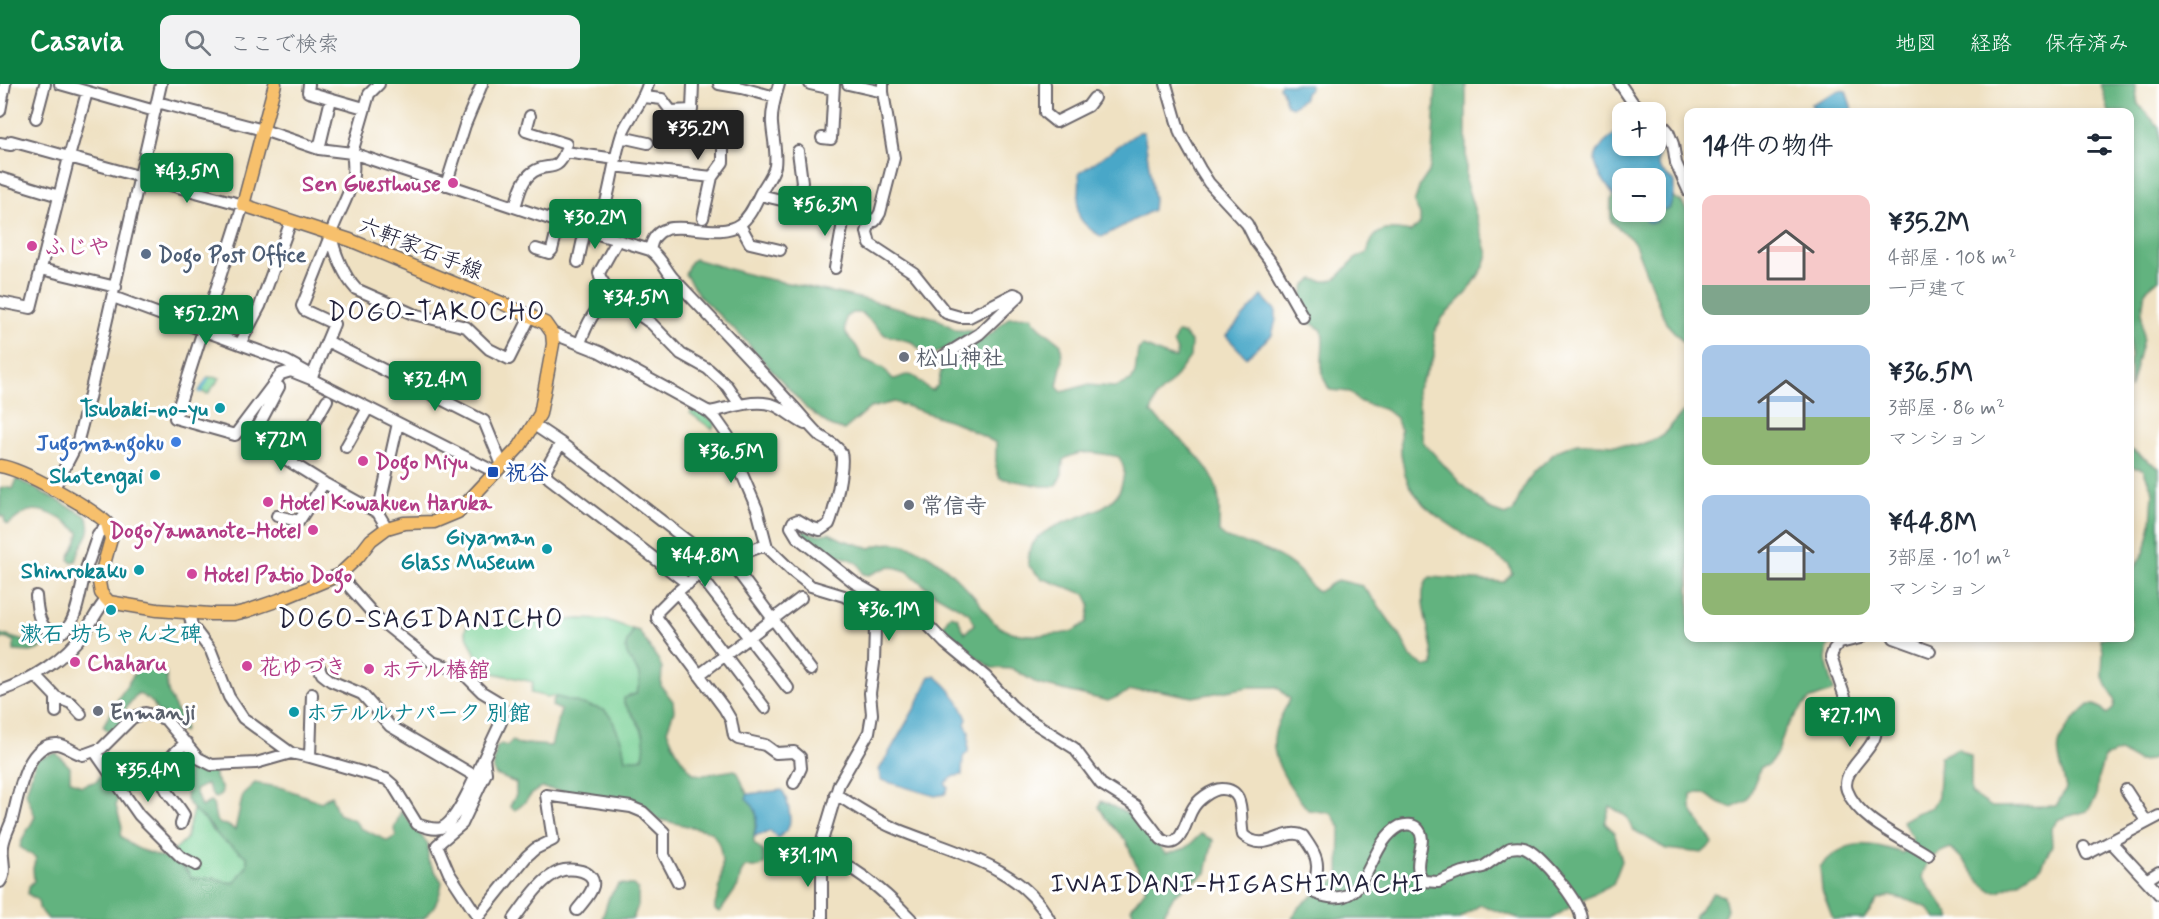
<!DOCTYPE html>
<html lang="ja">
<head>
<meta charset="utf-8">
<style>
	:root { --surface:#fff; --page:#f2f2f3; --text:#1f2937; --muted:#747a83; --accent:#0b8043 }
	body { margin:0; font-family:Mynerve,"Klee One",sans-serif; background:var(--page); color:var(--text); height:100vh; display:flex; flex-direction:column; font-size:22px; white-space:nowrap }
	* { box-sizing:border-box; margin:0 }
	p { font-size:20px; color:var(--muted) }
	.icon { flex:none; width:33px; height:33px; fill:none; stroke:currentColor; stroke-width:2; stroke-linecap:round; stroke-linejoin:round }
	.map { position:relative; flex:1; overflow:hidden }
	.sheet { position:absolute; left:1684px; top:24px; width:450px; height:534px; display:flex; flex-direction:column; background:var(--surface); border-radius:12px; box-shadow:0 3px 9px #0003 }
	.sheet>* { flex:none }
	.controls { position:absolute; left:1612px; top:18px; display:grid; gap:12px }
	.controls a { display:grid; place-items:center; width:54px; height:54px; border-radius:12px; background:var(--surface); box-shadow:0 3px 9px #0003; font-size:30px }
	.price { position:absolute; translate:-50% -51px; padding:0 14px; border-radius:6px; background:var(--accent); color:#fff; font-size:20px; line-height:39px; filter:drop-shadow(0 2px 3px #0008) }
	.price::after { content:''; position:absolute; left:50%; top:36px; width:18px; height:14px; margin-left:-9px; background:inherit; clip-path:polygon(0 0,100% 0,50% 100%) }
	.price.on { background:#222; color:#fff }
	ul { padding:0; list-style:none }
	li { display:flex; align-items:center; gap:18px; height:150px; padding:0 18px }
	li span { display:grid; place-items:center; flex:none; width:168px; height:120px; border-radius:12px; color:#555 }
	li>.icon { margin-inline-start:auto }
	span .icon { width:72px; height:72px; fill:#fffc; stroke-width:1 }
	li b { font-size:26px }
	h2 { display:flex; justify-content:space-between; align-items:center; height:72px; padding:0 18px; font-size:26px }
	header { display:flex; align-items:center; gap:36px; box-sizing:border-box; height:84px; padding:0 30px; background:var(--accent); color:#fff }
	header strong { font-size:28px }
	nav { display:flex; gap:33px; margin-inline-start:auto; font-size:21px }
	.search { width:420px; height:54px; background:var(--page); display:flex; align-items:center; gap:15px; box-sizing:border-box; padding:0 21px; border-radius:12px; color:var(--muted); font-size:22px }
	.map>svg:first-child { display:block }
</style>
</head>
<body>
<header>
<strong>Casavia</strong>
<div class="search"><svg class="icon" aria-label="search" viewBox="0 0 24 24"><circle cx="10" cy="10" r="6"/><path d="M15 15l6 6"/></svg>ここで検索</div>
<nav><a>地図</a><a>経路</a><a>保存済み</a></nav>
</header>
<div class="map">
<svg width="2159" height="835" viewBox="0 0 2159 835">
	<rect width="100%" height="100%" fill="#fff"/>
	<filter id="ink" filterUnits="userSpaceOnUse"><feTurbulence type="fractalNoise" baseFrequency=".0167" numOctaves="2"/><feDisplacementMap in="SourceGraphic" scale="12" xChannelSelector="R" yChannelSelector="G"/><feConvolveMatrix kernelMatrix="1 2 1 2 8 2 1 2 1" color-interpolation-filters="sRGB"/></filter>
	<filter id="wash" filterUnits="userSpaceOnUse"><feTurbulence type="fractalNoise" baseFrequency=".008" numOctaves="4" result="noise"/><feDisplacementMap in="SourceGraphic" scale="24" xChannelSelector="R" yChannelSelector="G"/><feGaussianBlur stdDeviation="1.35" result="paint"/><feColorMatrix in="noise" values="0 0 0 0 0 0 0 0 0 0 0 0 0 0 0 0 0 1.4 0 .05"/><feComposite in="paint" operator="in"/></filter>
	<g filter="url(#wash)">
		<rect width="100%" height="100%" fill="#efe1c2"/>
		<!-- green -->
		<path fill="#79d196" stroke="#4e7a68" stroke-width="1.5" d="M208,293L220,294L208,310L199,307Z
			M693,324L716,339L712,345L690,329Z
			M580,535L607,536L632,545C632,553 626,556 626,563C626,582 648,583 636,610L629,611L624,619C633,631 657,661 640,675L625,676L622,658L596,624L553,612L547,613L531,609L533,598L489,588L479,578L465,547L466,543L471,540L490,541Z
			M193,726L204,734L212,746L247,773V782L234,799L220,797L214,794H191L186,784L166,774L186,755Z"/>
		<!-- forest -->
		<path fill="#62b37f" stroke="#426a5d" stroke-width="1.5" d="M1436,0H1466V99L1488,170L1484,183L1467,209L1443,233L1434,249V273L1417,306L1423,358L1463,402L1491,426L1505,431L1513,428L1525,400L1534,388L1557,367L1577,359L1636,362L1661,353L1683,328L1689,327V554H1842L1828,562L1826,576L1834,607L1809,616L1797,629L1785,646L1778,668L1769,681L1761,683L1747,717L1732,724C1728,722 1722,721 1718,719C1706,711 1707,707 1691,710V725L1713,759L1702,769L1666,765L1632,745L1627,733L1610,722L1605,739L1614,748L1622,777L1613,800L1583,815L1551,835H1521L1480,821L1458,835H1292C1300,815 1325,807 1339,792L1340,743L1331,729L1308,726C1294,709 1271,678 1274,655C1275,641 1284,627 1290,615L1277,603H1249L1193,613L1156,606L1130,607L1108,617L1038,600L1013,585L992,584L950,554L943,542L950,531L957,533L965,549L974,540L969,529L933,509L907,487L890,482L869,491L863,490C862,488 860,482 859,481C846,467 804,475 803,446L817,451L829,449L843,456L870,464C913,445 951,487 977,516C984,524 991,539 1001,544C1015,551 1029,552 1045,551C1067,549 1069,551 1087,538L1090,520L1085,510L1041,494L1028,481C1025,427 1114,442 1122,399C1125,386 1125,385 1119,373C1099,369 1081,364 1063,376L1062,390L1056,402H1042L1000,394C993,382 997,372 996,359L957,339L894,318L870,324L844,346L832,343L806,324L742,253L700,213L685,190L690,178L695,175L754,192L864,215L936,234L956,246L972,247L971,252L932,271L925,270L912,258L885,251L862,229H852L846,233C840,258 857,252 861,274L883,284L893,295C899,295 902,291 907,291C918,290 922,304 932,306L938,301L941,287L947,277L991,250L1009,233L1031,232C1038,245 1050,250 1061,260L1062,278L1057,303L1062,308L1086,301L1115,303L1131,297L1135,289L1138,266L1142,262C1154,265 1163,273 1176,274L1177,267L1173,259L1177,249L1184,250L1191,258L1190,273L1171,299L1156,313L1151,329C1171,347 1208,376 1216,402C1221,418 1219,433 1219,448L1226,454C1250,461 1281,468 1299,487C1307,495 1308,502 1318,508L1338,496L1362,502L1376,518L1402,555L1411,573L1426,583L1433,582C1436,556 1411,510 1430,493L1504,498L1512,489L1509,481L1437,432L1424,421L1410,403L1405,391L1401,370L1400,344L1396,334L1386,326L1358,317L1350,308L1330,306C1315,284 1326,269 1322,246L1309,238L1300,218L1305,201L1313,195C1345,205 1341,177 1367,169C1374,142 1387,144 1410,148L1420,140V131L1414,119L1420,101L1429,88L1432,71Z
			M2101,0H2135L2138,20L2159,43V195L2145,207L2142,228L2143,255L2130,306V28H2109Z
			M1614,112L1623,113V128H1639L1645,133L1657,130L1661,126L1669,125L1672,113L1681,117L1689,130L1687,164L1689,264L1666,239L1634,158L1611,137V116Z
			M2130,365L2159,384V669L2151,676L2138,677L2119,668L2104,674L2098,694L2096,714L2087,727L2059,735L2051,745L2052,761L2042,782L2018,798L1999,807H1992L1981,799L1964,777L1951,764C1935,769 1926,776 1922,793L1949,830L1951,835H1936L1928,824L1911,817L1890,812L1878,816L1864,835H1833L1822,806L1820,783C1847,753 1867,758 1903,769L1913,755L1902,737L1916,729L1932,723L1938,712L1940,673L1958,664L1971,672V709L1992,723L2056,722L2066,705C2064,694 2061,683 2059,672C2055,650 2076,634 2089,621C2097,620 2102,624 2107,630L2113,625L2115,617L2102,591L2103,566L2100,554H2130V490L2145,467L2151,440L2153,408L2143,385L2130,383Z
			M17,395L85,431C94,443 88,452 81,463C79,467 78,473 76,477L71,478L69,475C71,466 79,458 79,448C68,438 45,423 29,427C21,429 15,437 8,440L5,438L4,433L0,431V405L4,403L13,405Z
			M632,545L639,547L659,577L662,584L661,602L673,617L674,627L667,646C673,663 682,678 694,690L703,691L735,686C743,692 741,703 748,710L747,714C765,731 752,739 754,759L764,768L765,779L760,783H745L741,789L738,802L720,828L715,826C714,820 716,818 718,812C722,794 727,759 709,747L657,735L640,720L543,704C529,706 527,722 514,726L510,722L516,711V699L496,691L493,686L496,664L501,660L507,662L512,657L520,661L527,660L551,662L561,626L552,622L554,614L557,613L604,626L611,633L622,658L625,675H640L643,673C649,650 637,636 624,619V614L636,610C648,583 626,582 626,563C626,556 632,553 632,545Z
			M0,550L24,557L39,554L43,556L44,560L40,565L31,568L14,567V557L4,554L0,556Z
			M141,580L166,588C167,596 166,605 170,613C175,624 181,634 185,645L183,648L174,637L157,627L153,619L138,609L125,625L128,635L112,650L103,642L121,610Z
			M56,669L70,683V696L81,702L97,697L102,688L118,708L116,722L122,743L121,752C140,775 177,767 191,794H214L220,797L234,799L247,782V773L221,755L204,734L198,731L186,716L187,687L194,676L204,684L215,689V694L222,705L221,711L216,714L213,713L207,700L195,706L201,723L210,718L213,720L216,736L220,740L227,741L235,746L243,710L255,699L283,704L321,718L331,711L338,730L354,736L360,744L388,757L396,752L394,745L401,727L428,760V776L442,798C440,814 435,824 423,835H48L39,824L38,816L28,810L29,802L34,797L33,784L36,774L20,763C23,750 31,743 35,732L26,709L36,675Z
			M1101,717L1127,729L1166,770L1186,764L1201,750L1213,756L1206,789L1174,811L1164,829L1166,835H1136L1131,824L1146,805L1126,757L1105,733L1099,723Z
			M619,800L633,801L638,806V821L633,835H602L609,813Z
			M1713,809L1724,812L1727,825L1723,835H1694L1695,831Z"/>
		<!-- water -->
		<path fill="#49a7c8" stroke="#366482" stroke-width="1.5" d="M1281,0H1310V5L1305,9L1304,14L1292,23L1287,21L1282,6L1279,3Z
			M1840,6L1846,7L1853,28H1824L1821,25L1813,24L1811,20Z
			M1623,43V62L1661,61L1662,64C1652,83 1660,86 1674,98V110L1669,125L1661,126L1657,130V137L1651,139L1645,137V132L1639,128H1656V94H1623V113L1614,112C1588,75 1587,72 1623,43Z
			M1139,48H1144L1154,115L1153,126L1102,153C1064,130 1083,124 1079,89Z
			M1262,212L1276,227V236L1272,251L1246,273L1226,252Z
			M930,592H935C950,603 960,618 967,635L965,640L969,647L968,668L963,673L962,691L955,692L945,699L948,704L945,710L935,712L881,696L879,686L916,622Z
			M782,706C787,713 793,736 788,744C786,748 781,751 778,754L770,747L764,750H759L754,753C758,735 760,727 746,714L748,710Z"/>
		<g fill="none" stroke-linecap="round" stroke-linejoin="round">
			<!-- stream -->
			<path stroke="#49a7c8" stroke-width="3" d="M200,308L208,295"/>
		</g>
	</g>
	<g filter="url(#ink)">
		<g fill="none" stroke-linecap="round" stroke-linejoin="round">
			<!-- minor casing -->
			<g stroke="#6a656a" stroke-width="14">
				<path id="minor" d="M60,0L155,27
					M309,0L308,8L364,24
					M379,0L369,10L352,69L559,138L650,166C661,173 665,185 673,194C712,235 751,276 789,318C800,329 809,342 820,352C828,357 837,361 841,369C845,379 834,429 829,440L820,446L810,443L798,436L793,438L791,443L797,453L855,499L888,518L920,533L945,559L986,593L1011,621L1025,633L1074,664L1101,700L1136,722L1161,755C1181,769 1185,738 1192,726C1197,716 1212,705 1222,705C1229,705 1235,708 1238,714C1243,725 1240,739 1243,751C1266,771 1284,742 1303,752C1309,761 1318,772 1317,784C1317,793 1313,800 1315,809C1372,832 1364,761 1400,742C1406,740 1413,740 1417,744C1431,757 1409,777 1423,797L1438,798L1463,788L1483,783L1510,764C1515,763 1520,763 1524,764C1539,769 1582,820 1581,835
					M719,0L742,4L775,13
					M810,0L833,5
					M848,0L883,8
					M1045,0V29L1056,38L1088,22L1094,14
					M1166,0L1180,49L1200,85L1209,99L1247,140L1256,158L1274,182L1303,233
					M1620,0L1633,19L1649,28
					M87,8L69,73L243,121L175,334L235,351L281,290L291,287L311,295L495,388
					M644,13L662,15L671,27L692,26L693,0
					M157,18L263,46L319,65L352,69C358,101 344,116 333,144C323,170 313,196 302,222L304,226L334,240L311,295
					M0,27L5,0
					M530,32L526,47L566,60
					M1656,33L1668,47L1673,60L1676,79L1689,108
					M36,34L45,0
					M621,53L648,59
					M822,54L831,55L834,0
					M0,59L11,61V57L69,73L31,224L0,218
					M319,65L331,15
					M798,67L802,98L798,120
					M614,82L712,93L703,134
					M712,93L723,78V63
					M0,94L59,112
					M446,101L465,41L482,0
					M760,111L824,126L848,127L875,137L880,129L894,74L883,8V0
					M515,123C519,110 522,95 533,88C547,78 557,90 565,68L616,75
					M871,136L867,148L870,160L914,189L946,229L960,233H969L1014,210L1019,212L979,250L942,273
					M740,141L750,159L780,166
					M594,149C611,118 611,83 622,50C629,32 643,19 648,0
					M331,150C334,168 344,192 356,205L413,230L466,243L489,265L509,275L531,231
					M617,157L599,189L600,193L611,211L652,240L681,270L708,285L727,302L740,321
					M536,165L549,169L552,166L559,138
					M650,166C657,122 713,160 740,140C750,133 755,120 760,110C765,101 773,91 775,82C777,68 773,54 772,40C771,27 775,13 779,0
					M578,178L585,146
					M835,184L845,127
					M41,185L116,203
					M113,213L286,277L306,288
					M552,249L600,268L709,328C729,325 756,313 776,322C786,327 795,335 805,340
					M327,257L484,337L502,381
					M580,259C587,240 594,225 611,211
					M240,260L260,222L291,137
					M279,303L252,354L324,399L378,429L387,444
					M709,328L716,335L728,352L739,383L757,425L767,463L792,487L811,502L844,512L861,522L873,536L875,544L874,579L870,609L872,630L869,648L839,700L822,757V835
					M534,341L561,359L716,479
					M561,359L547,383L545,389L549,394L688,500
					M346,363L368,324
					M292,378L327,316
					M53,406L77,360L89,314L161,0
					M378,429L398,339
					M277,432L299,437L324,399
					M767,463H760L716,479L699,490L677,508L658,527L657,534L724,624L731,636L734,652L738,655L765,661L776,669L794,668L800,673L801,684L794,699
					M729,476L811,586
					M699,490L788,604
					M339,491L376,533L432,578L461,587L482,608L497,617L503,626L501,638L484,674L486,689L462,740L437,761L449,789L478,833L527,772L535,765L553,756L546,711L631,723L643,728L664,748V771L678,798
					M677,508L765,624
					M36,512C37,523 38,540 48,546C55,551 63,550 68,543C78,531 81,501 86,485C90,474 94,462 98,450L102,446L109,443
					M189,528L192,542L211,567L229,613L243,634L291,669
					M1860,554L1840,559L1834,565L1831,573L1847,619C1855,626 1872,629 1875,641C1882,664 1839,684 1847,706C1858,736 1902,754 1928,771
					M1894,554L1930,567
					M319,583L322,590L331,597L362,610L390,642L475,692
					M35,591L56,613L71,619L81,630
					M699,591L801,514
					M0,607C32,596 65,575 85,547C93,537 97,526 106,516
					M56,613V628
					M95,668L139,731L181,773L196,781
					M310,673L312,610
					M2126,706L2146,737
					M835,710C854,721 872,734 892,743C946,767 1018,778 1049,835
					M181,740L184,731C179,722 172,715 167,707C155,688 171,669 187,659
					M2111,758L2159,810
					M2084,763L2087,770L2159,732
					M822,770C855,781 887,810 911,835
					M2146,796L2159,788
					M0,798C8,786 1,776 3,762C4,753 9,744 12,736C18,714 25,659 57,660C66,661 74,669 83,671L102,664L132,634L145,629L165,635L198,674L212,681L256,679L291,669L310,673L386,695L393,701L417,740C425,743 433,746 441,744C457,739 476,690 484,674
					M514,835C526,819 540,795 560,787C570,783 596,786 593,802C591,811 582,819 577,826"/>
			</g>
			<!-- major casing -->
			<g stroke="#6a656a" stroke-width="15">
				<path id="major" d="M0,382C23,385 89,423 107,439L111,455L99,498L101,509L109,518L157,526L210,530H234L247,527L279,516L339,491L358,473L371,456L387,444L404,439L434,438L458,428L520,362L540,330L553,260L552,249L545,239L504,220L350,156L243,121L275,0"/>
			</g>
			<!-- minor -->
			<use href="#minor" stroke="#fff" stroke-width="10"/>
			<!-- major -->
			<use href="#major" stroke="#f7c06c" stroke-width="12"/>
		</g>
	</g>
	<!-- markers -->
	<g fill="#d1479c" stroke="#fff" stroke-width="2">
		<circle cx="453" cy="99" r="6"/>
		<circle cx="32" cy="162" r="6"/>
		<circle cx="363" cy="377" r="6"/>
		<circle cx="268" cy="418" r="6"/>
		<circle cx="313" cy="446" r="6"/>
		<circle cx="192" cy="490" r="6"/>
		<circle cx="75" cy="578" r="6"/>
		<circle cx="247" cy="582" r="6"/>
		<circle cx="369" cy="585" r="6"/>
	</g>
	<circle fill="#5c6f8a" stroke="#fff" stroke-width="2" cx="146" cy="170" r="6"/>
	<g fill="#6b7280" stroke="#fff" stroke-width="2">
		<circle cx="904" cy="273" r="6"/>
		<circle cx="909" cy="421" r="6"/>
		<circle cx="98" cy="627" r="6"/>
	</g>
	<g fill="#0f9aa8" stroke="#fff" stroke-width="2">
		<circle cx="220" cy="324" r="6"/>
		<circle cx="155" cy="391" r="6"/>
		<circle cx="547" cy="465" r="6"/>
		<circle cx="139" cy="486" r="6"/>
		<circle cx="111" cy="526" r="6"/>
		<circle cx="294" cy="628" r="6"/>
	</g>
	<circle fill="#3f7fe0" stroke="#fff" stroke-width="2" cx="176" cy="358" r="6"/>
	<rect fill="#1a4fb4" stroke="#fff" stroke-width="2" x="487" y="382" width="12" height="12" rx="3"/>
	<g text-anchor="middle" stroke-width="6" stroke-linejoin="round" paint-order="stroke">
		<!-- hotel labels -->
		<g font-size="22" font-weight="bold" fill="#b23c85" stroke="#fff" text-anchor="start">
			<text x="441" y="107" text-anchor="end">Sen Guesthouse</text>
			<text x="44" y="170">ふじや</text>
			<text x="375" y="385">Dogo Miyu</text>
			<text x="280" y="426">Hotel Kowakuen Haruka</text>
			<text x="301" y="454" text-anchor="end">DogoYamanote-Hotel</text>
			<text x="204" y="498">Hotel Patio Dogo</text>
			<text x="87" y="586">Chaharu</text>
			<text x="259" y="590">花ゆづき</text>
			<text x="381" y="593">ホテル椿舘</text>
		</g>
		<!-- street labels -->
		<g font-size="22" fill="#22223b" stroke="#fff">
			<text transform="translate(421 163) rotate(22)" y="8">六軒家石手線</text>
		</g>
		<!-- service labels -->
		<g font-size="22" font-weight="bold" fill="#4e5e75" stroke="#fff" text-anchor="start">
			<text x="158" y="178">Dogo Post Office</text>
		</g>
		<!-- worship labels -->
		<g font-size="22" font-weight="bold" fill="#5b616d" stroke="#fff" text-anchor="start">
			<text x="916" y="281">松山神社</text>
			<text x="921" y="429">常信寺</text>
			<text x="110" y="635">Enmanji</text>
		</g>
		<!-- culture labels -->
		<g font-size="22" font-weight="bold" fill="#0d838f" stroke="#fff" text-anchor="end">
			<text x="208" y="332">Tsubaki-no-yu</text>
			<text x="143" y="399">Shotengai</text>
			<text x="535" y="460">Giyaman<tspan x="535" dy="25">Glass Museum</tspan></text>
			<text x="127" y="494">Shinrokaku</text>
			<text x="111" y="557" text-anchor="middle">漱石 坊ちゃん之碑</text>
			<text x="306" y="636" text-anchor="start">ホテルルナパーク 別館</text>
		</g>
		<!-- shop labels -->
		<g font-size="22" font-weight="bold" fill="#366cbe" stroke="#fff" text-anchor="end">
			<text x="164" y="366">Jugomangoku</text>
		</g>
		<!-- transit labels -->
		<g font-size="22" font-weight="bold" fill="#164399" stroke="#fff" text-anchor="start">
			<text x="505" y="396">祝谷</text>
		</g>
		<!-- quarter labels -->
		<g font-size="26" letter-spacing="1.5" fill="#22223b" stroke="#fff">
			<text x="437" y="236">DOGO-TAKOCHO</text>
			<text x="421" y="543">DOGO-SAGIDANICHO</text>
			<text x="1238" y="808">IWAIDANI-HIGASHIMACHI</text>
		</g>
	</g>
</svg>
<div class="controls">
<a>+</a>
<a>−</a>
</div>
<b class="price on" style="left:698px;top:77px">¥35.2M</b>
<b class="price" style="left:187px;top:120px">¥43.5M</b>
<b class="price" style="left:825px;top:153px">¥56.3M</b>
<b class="price" style="left:595px;top:166px">¥30.2M</b>
<b class="price" style="left:636px;top:246px">¥34.5M</b>
<b class="price" style="left:206px;top:262px">¥52.2M</b>
<b class="price" style="left:435px;top:328px">¥32.4M</b>
<b class="price" style="left:281px;top:388px">¥72M</b>
<b class="price" style="left:731px;top:400px">¥36.5M</b>
<b class="price" style="left:705px;top:504px">¥44.8M</b>
<b class="price" style="left:889px;top:558px">¥36.1M</b>
<b class="price" style="left:1850px;top:664px">¥27.1M</b>
<b class="price" style="left:148px;top:719px">¥35.4M</b>
<b class="price" style="left:808px;top:804px">¥31.1M</b>
<section class="sheet">
<h2>14件の物件<svg class="icon" aria-label="filters" viewBox="0 0 24 24"><path d="M4 7h16M4 17h16"/><circle cx="9" cy="7" r="2"/><circle cx="15" cy="17" r="2"/></svg></h2>
<ul>
<li><span style="background:linear-gradient(#f6c9c9 75%,#7fa58c 0)"><svg class="icon" aria-label="home" viewBox="0 0 24 24"><path d="M3 11l9-7 9 7M6 9v11h12V9"/></svg></span><div><b>¥35.2M</b><p>4部屋 · 108 m²</p><p>一戸建て</p></div></li>
<li><span style="background:linear-gradient(#a9c7e8 60%,#8fb573 0)"><svg class="icon" aria-label="home" viewBox="0 0 24 24"><path d="M3 11l9-7 9 7M6 9v11h12V9"/></svg></span><div><b>¥36.5M</b><p>3部屋 · 86 m²</p><p>マンション</p></div></li>
<li><span style="background:linear-gradient(#a9c7e8 65%,#8fb573 0)"><svg class="icon" aria-label="home" viewBox="0 0 24 24"><path d="M3 11l9-7 9 7M6 9v11h12V9"/></svg></span><div><b>¥44.8M</b><p>3部屋 · 101 m²</p><p>マンション</p></div></li>
</ul>
</section>
</div>
</body>
</html>
